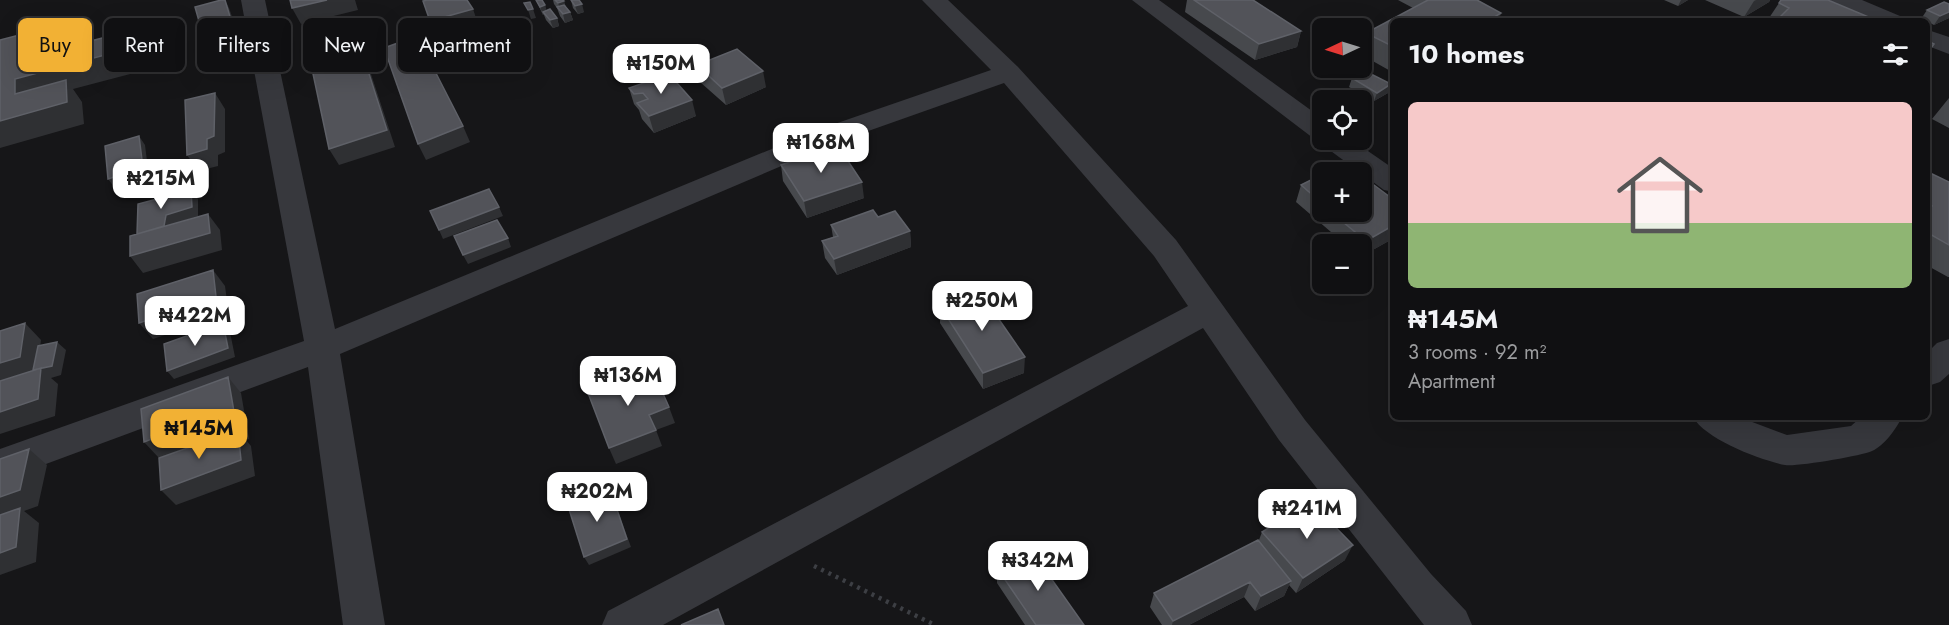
<!DOCTYPE html>
<html lang="en">
<head>
<meta charset="utf-8">
<style>
	:root { --surface:#101012; --page:#1e1e20; --text:#f1f3f6; --muted:#9c9d9f; --line:#303032; --accent:#f2b134 }
	body { margin:0; font-family:Jost,sans-serif; background:var(--page); color:var(--text); height:100vh; display:flex; flex-direction:column; font-size:22px; white-space:nowrap }
	* { box-sizing:border-box; margin:0 }
	p { font-size:20px; color:var(--muted) }
	.icon { flex:none; width:33px; height:33px; fill:none; stroke:currentColor; stroke-width:2; stroke-linecap:round; stroke-linejoin:round }
	.map { position:relative; flex:1; overflow:hidden }
	.panel { position:absolute; left:1390px; top:18px; width:540px; height:402px; display:flex; flex-direction:column; background:var(--surface); border-radius:9px; box-shadow:0 6px 24px #0002,0 0 0 2px var(--line) }
	.panel>* { flex:none }
	.hud { position:absolute; left:18px; top:18px; width:570px; height:54px; display:flex; gap:12px }
	.needle { width:39px; rotate:266deg }
	.fabs { position:absolute; left:1312px; top:18px; display:grid; gap:12px }
	.fabs a { display:grid; place-items:center; width:60px; height:60px; border-radius:9px; background:var(--surface); box-shadow:0 6px 24px #0002,0 0 0 2px var(--line); font-size:30px }
	.price { position:absolute; translate:-50% -51px; padding:0 14px; border-radius:12px; background:#fff; color:#222; font-size:20px; line-height:39px; filter:drop-shadow(0 2px 3px #0008) }
	.price::after { content:''; position:absolute; left:50%; top:36px; width:18px; height:14px; margin-left:-9px; background:inherit; clip-path:polygon(0 0,100% 0,50% 100%) }
	.price.current { background:var(--accent); color:#111 }
	ul { padding:0; list-style:none }
	li { display:grid; align-content:center; gap:12px; height:318px; padding:0 18px }
	li span { display:grid; place-items:center; height:186px; border-radius:9px; color:#555 }
	li>.icon { margin-inline-start:auto }
	span .icon { width:108px; height:108px; fill:#fffc; stroke-width:1 }
	li b { font-size:26px }
	h2 { display:flex; justify-content:space-between; align-items:center; height:72px; padding:0 18px; font-size:26px }
	.tag { padding:0 21px; border-radius:9px; background:var(--surface); box-shadow:0 6px 24px #0002,0 0 0 2px var(--line); font-size:21px; line-height:54px }
	.tag.current { background:var(--accent); color:#111 }
	.map>svg:first-child { display:block }
</style>
</head>
<body>
<div class="map">
<svg width="1949" height="625" viewBox="0 0 1949 625">
	<rect width="100%" height="100%" fill="#161618"/>
	<g fill="none" stroke-linecap="round" stroke-linejoin="round">
		<!-- path -->
		<path stroke="#3d3f44" stroke-width="4.5" stroke-dasharray="3 5" stroke-linecap="butt" d="M814,566L935,625"/>
		<!-- minor -->
		<path fill="#37383d" fill-rule="evenodd" d="M241,0H265L335,329L820,129L991,70L922,0H948L1018,67L1176,240L1305,420L1431,574L1466,611L1472,625H1424L1279,440L1203,328L663,625H602L608,611L1188,306L1154,256L1004,83L840,141L340,354L385,625H343L308,367L0,481V449L304,341Z
			M1132,0H1159L1323,119V140H1352L1394,169V192L1384,190L1324,146L1320,140L1313,138Z
			M1830,0H1862L1900,16L1903,21H1870L1834,5Z
			M1928,30L1949,37V54L1928,46Z
			M1949,339V374L1940,382L1928,386V352L1937,343Z
			M1693,417H1739L1787,435L1851,426L1861,417H1902C1896,429 1884,446 1872,451C1861,456 1796,467 1785,465C1760,460 1705,439 1693,417Z"/>
	</g>
	<!-- wall -->
	<path fill="#47494d" d="M536,0L545,5L546,11L557,18L559,26L553,28L546,20L544,15H543Z
		M553,0H563L566,7L570,12L573,20L565,23L560,16L557,8L554,4Z
		M571,0L584,12L578,14L573,8Z
		M1187,0H1253L1301,31L1297,47L1255,60L1185,12Z
		M1398,0H1477L1501,13L1498,21H1394V73L1362,55V47L1366,33L1413,8Z
		M1664,0H1688L1678,6Z
		M1705,0H1770L1769,2L1744,17Z
		M1779,3L1878,21H1767Z
		M1949,4V18L1934,25L1928,22V21L1921,19L1927,10Z
		M697,65L766,87L726,105L700,82Z
		M669,74L696,116L654,133L642,119L639,110L634,104L629,88Z
		M1352,78L1391,84L1388,93L1374,101L1349,87Z
		M1949,98V128L1932,119Z
		M781,165L864,198L807,218L783,181Z
		M1928,172L1949,182V277H1948L1928,266Z
		M1323,174V212H1362L1394,238L1362,256V244H1345L1296,202L1301,185Z
		M831,225L910,231L911,247L837,275L825,258L822,241L833,237Z
		M940,306L1024,373L983,389L940,323Z
		M1262,532L1345,560L1296,593L1289,585L1284,596L1255,611L1244,597L1189,625H1162L1150,607L1154,593L1259,540Z
		M997,568L1084,625H1025L997,583Z"/>
	<!-- shaded-wall -->
	<path fill="#2f3033" d="M225,0L229,8L236,28L206,37L201,28Z
		M327,0H355L358,10L301,24L292,8Z
		M1681,0H1688L1678,6Z
		M1756,0H1770L1769,2L1744,17L1754,1Z
		M564,1L567,10L561,12L558,3Z
		M582,4L584,12L578,14L575,6Z
		M545,5L547,14L543,12L544,15H543L540,7Z
		M473,9L476,18L434,30L430,21Z
		M533,9L536,18L531,19L528,10Z
		M570,12L573,20L565,23L563,14Z
		M1949,12V18L1934,25L1940,16Z
		M1501,13L1498,21H1488Z
		M557,18L559,26L553,28L550,20Z
		M1301,31L1297,47L1255,60L1259,44Z
		M31,32L47,54L118,34L132,55L134,73L73,89L82,102L84,124L0,148V121L15,94V79L32,56Z
		M488,34L491,43L460,53L456,45Z
		M363,55L370,71L395,147L339,165L329,149Z
		M763,71L766,87L726,105L722,88Z
		M1391,84L1388,93L1374,101L1377,93Z
		M215,93L225,109V152L218,155V166L198,171L187,155L207,139Z
		M692,100L696,116L654,133L649,116Z
		M463,126L470,142L426,160L418,144Z
		M139,136L145,145L149,177L115,188L108,179Z
		M862,182L864,198L807,218L804,201Z
		M191,190L198,199V216L173,224L144,246L166,215Z
		M499,207L503,216L443,239L439,230Z
		M208,214L220,230L222,250L143,273L130,256Z
		M1394,225V238L1362,256V252L1366,241Z
		M910,231L911,247L837,275L834,259Z
		M508,238L511,247L468,264L463,255Z
		M213,270L225,286L231,330L229,331L230,332L235,357L174,379L167,371L194,342L183,329L153,339L139,323Z
		M25,323L41,340L37,370L57,342L66,350L61,375L51,378L58,384L55,416L0,434V363Z
		M1025,357L1024,373L983,389V373Z
		M228,377L241,393L249,439L246,440L251,446L255,476L176,505L161,490L208,455L198,444L159,458L144,442Z
		M669,407L675,423L656,430L662,446L616,464L609,448L649,415Z
		M29,449L47,465L38,506L24,511L39,523L36,562L0,575V497Z
		M610,489L631,547L589,565L584,557Z
		M1353,545L1345,560L1296,593L1303,578Z
		M1291,581L1284,596L1255,611L1261,596Z
		M1250,582L1244,597L1189,625H1172L1173,621Z"/>
	<!-- building -->
	<path fill="#525359" stroke="#5f6168" stroke-width="1.5" d="M221,0H225L231,20L201,28L195,7Z
		M290,0H327L292,8Z
		M427,0H467L473,9L430,21L423,1Z
		M536,0H542L545,5L540,7Z
		M555,0H563L564,1L558,3Z
		M571,0H579L582,4L575,6Z
		M1194,0H1253L1301,31L1259,44Z
		M1428,0H1477L1501,13L1488,21H1394V47L1366,33Z
		M1781,0H1828L1878,21H1784L1779,18L1789,8L1779,3Z
		M530,2L533,9L528,10L524,3Z
		M1944,2L1949,4V12L1940,16L1927,10Z
		M564,5L570,12L563,14L557,7Z
		M550,9L557,18L550,20L543,12Z
		M478,19L488,34L456,45L449,29Z
		M31,32L32,56L118,34L120,51L15,79V94L66,80L67,102L0,121V40Z
		M417,36L463,126L418,144L384,48Z
		M1928,41L1934,44L1928,52Z
		M737,49L763,71L722,88L697,65Z
		M363,55L387,130L329,149L312,69Z
		M1365,71L1391,84L1377,93L1352,78Z
		M669,74L692,100L649,116L637,103L648,99L643,93L634,94L629,88Z
		M215,93L214,136L207,139V149L187,155L185,100Z
		M139,136L143,168L108,179L105,146Z
		M838,146L862,182L804,201L781,165Z
		M1344,163L1357,172H1326Z
		M1928,172L1949,182V245L1928,233V210L1932,206L1928,204Z
		M1323,174V204L1301,185Z
		M1362,176L1394,200V225L1366,241L1331,212H1362Z
		M489,189L499,207L439,230L430,211Z
		M191,190L192,207L166,215L164,226L137,234L138,204Z
		M873,210L878,217L895,211L910,231L834,259L822,241L838,236L831,225Z
		M208,214L210,233L130,256V236Z
		M497,220L508,238L463,255L454,236Z
		M213,270L218,314L180,326L178,310L139,323L137,294Z
		M980,292L1025,357L983,373L940,306Z
		M25,323L20,357L0,363V331Z
		M223,323L228,348L167,371L164,344Z
		M57,342L52,366L33,370L38,346Z
		M41,368L38,399L0,412V381Z
		M652,369L669,407L649,415L656,430L609,448L588,393Z
		M228,377L236,423L194,439L192,424L144,442L141,409Z
		M238,430L241,460L161,490L159,458Z
		M29,449L20,490L0,497V459Z
		M610,489L627,539L584,557L568,506Z
		M1311,502L1353,545L1303,578L1262,532Z
		M20,508L16,547L0,553V515Z
		M1258,540L1291,581L1261,596L1250,582L1173,621L1154,593Z
		M1031,550L1084,625H1036L997,568Z
		M718,609L724,625H681Z"/>
</svg>
<div class="fabs">
<a><svg class="needle" viewBox="-14 -14 28 28"><path d="M0-13l5 13h-10z" fill="#e53935"/><path d="M0 13l5-13h-10z" fill="#9c9d9f"/></svg></a>
<a><svg class="icon" aria-label="locate" viewBox="0 0 24 24"><circle cx="12" cy="12" r="6"/><path d="M12 2v4M12 18v4M2 12h4M18 12h4"/></svg></a>
<a>+</a>
<a>−</a>
</div>
<b class="price" style="left:661px;top:95px">₦150M</b>
<b class="price" style="left:821px;top:174px">₦168M</b>
<b class="price" style="left:161px;top:210px">₦215M</b>
<b class="price" style="left:982px;top:332px">₦250M</b>
<b class="price" style="left:195px;top:347px">₦422M</b>
<b class="price" style="left:628px;top:407px">₦136M</b>
<b class="price current" style="left:199px;top:460px">₦145M</b>
<b class="price" style="left:597px;top:523px">₦202M</b>
<b class="price" style="left:1307px;top:540px">₦241M</b>
<b class="price" style="left:1038px;top:592px">₦342M</b>
<div class="hud">
<a class="tag current">Buy</a>
<a class="tag">Rent</a>
<a class="tag">Filters</a>
<a class="tag">New</a>
<a class="tag">Apartment</a>
</div>
<section class="panel">
<h2>10 homes<svg class="icon" aria-label="filters" viewBox="0 0 24 24"><path d="M4 7h16M4 17h16"/><circle cx="9" cy="7" r="2"/><circle cx="15" cy="17" r="2"/></svg></h2>
<ul>
<li><span style="background:linear-gradient(#f6c9c9 65%,#8fb573 0)"><svg class="icon" aria-label="home" viewBox="0 0 24 24"><path d="M3 11l9-7 9 7M6 9v11h12V9"/></svg></span><div><b>₦145M</b><p>3 rooms · 92 m²</p><p>Apartment</p></div></li>
</ul>
</section>
</div>
</body>
</html>
